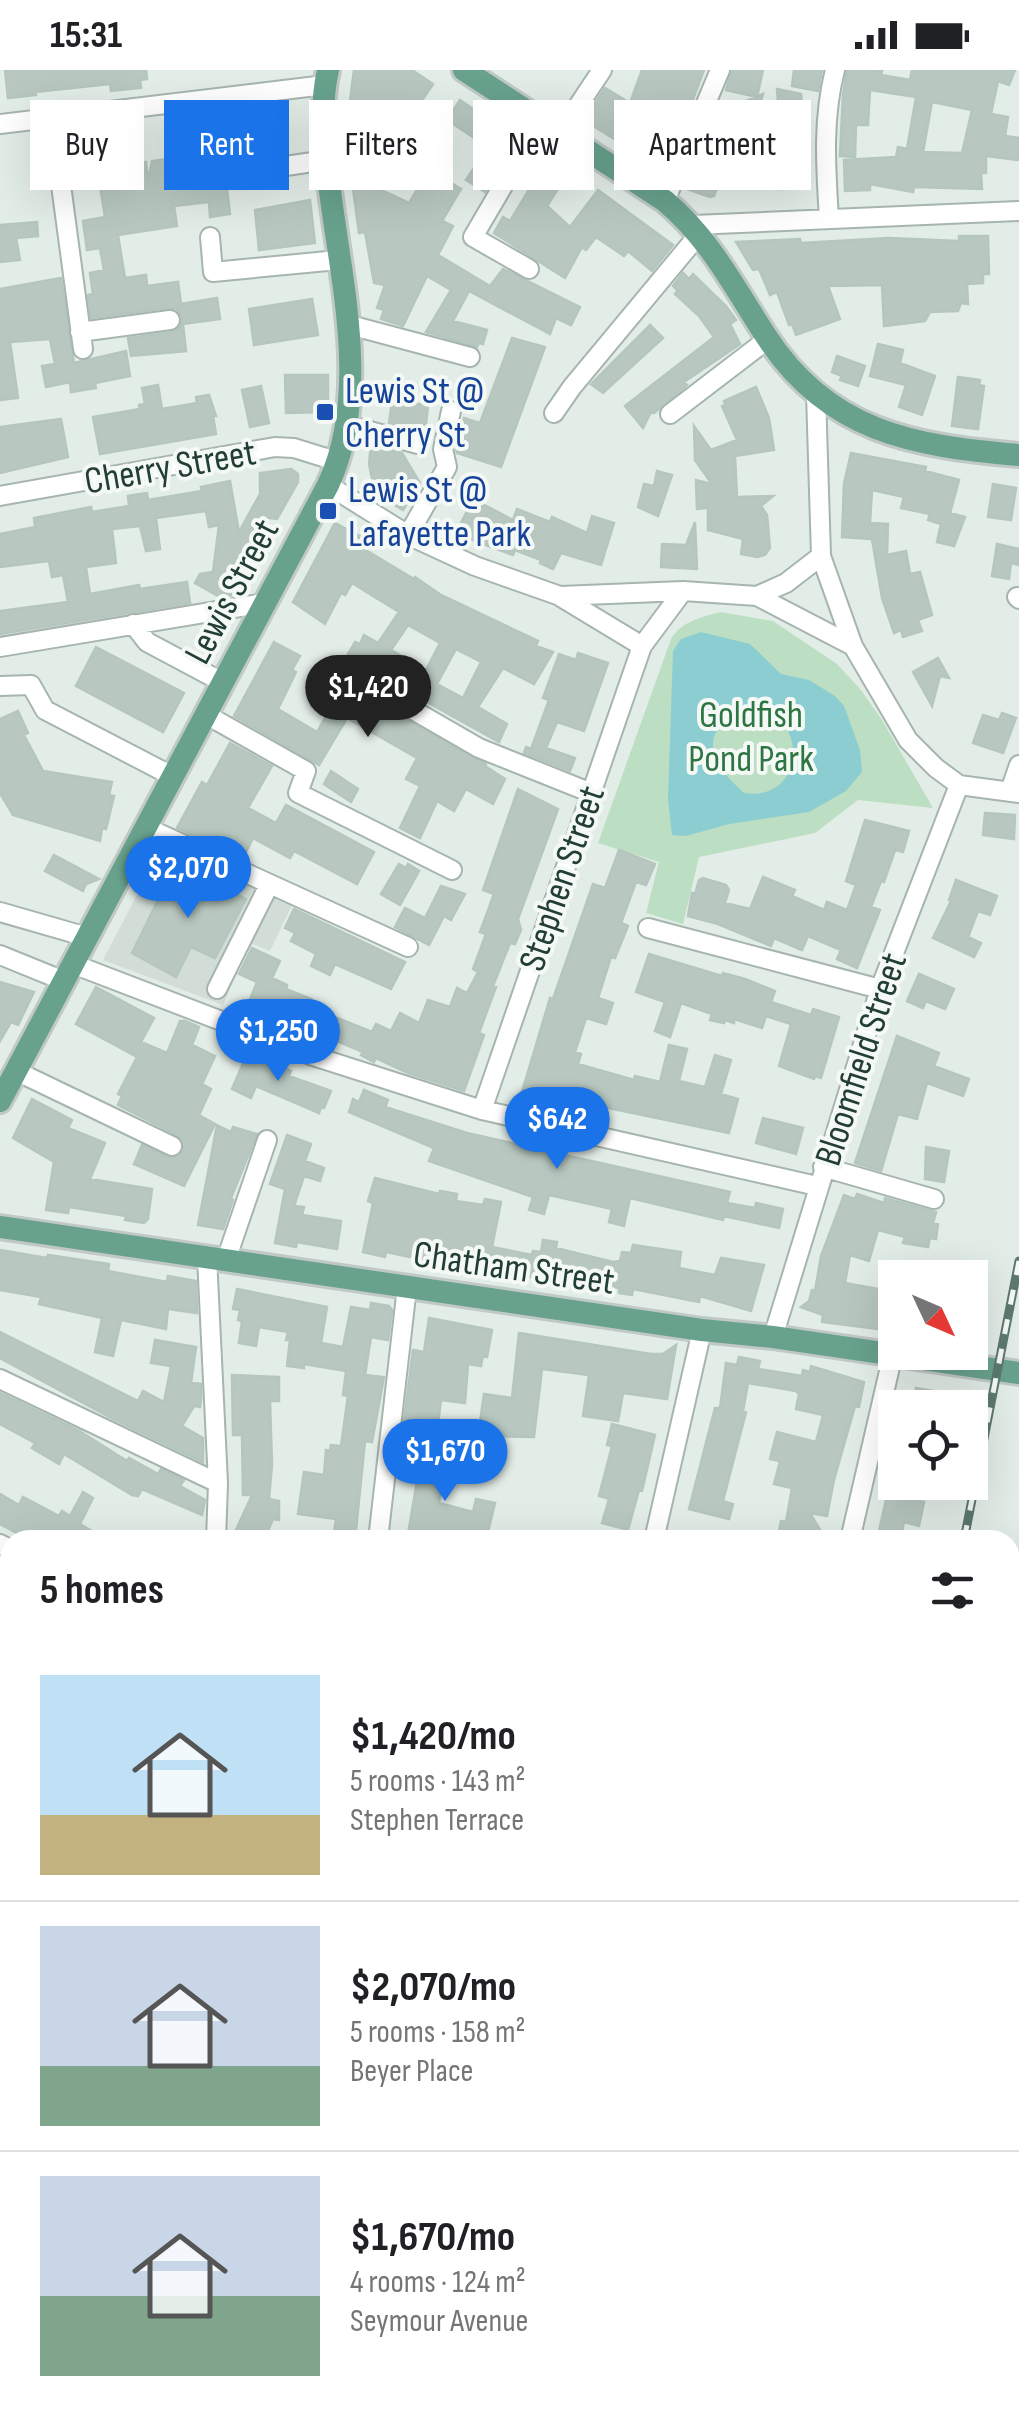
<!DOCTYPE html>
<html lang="en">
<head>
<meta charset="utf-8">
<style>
	:root { --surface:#fff; --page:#f2f2f2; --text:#202124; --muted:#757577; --line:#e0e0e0; --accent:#1a73e8 }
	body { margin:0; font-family:"Sofia Sans Condensed",sans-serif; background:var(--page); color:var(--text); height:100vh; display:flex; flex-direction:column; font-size:38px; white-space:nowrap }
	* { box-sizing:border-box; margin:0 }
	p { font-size:32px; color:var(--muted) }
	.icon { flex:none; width:55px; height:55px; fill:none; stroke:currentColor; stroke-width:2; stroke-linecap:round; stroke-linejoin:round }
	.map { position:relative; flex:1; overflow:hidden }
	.panel { position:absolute; left:0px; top:1460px; width:1020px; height:892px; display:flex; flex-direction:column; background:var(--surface); border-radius:30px 30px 0 0; box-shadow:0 10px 40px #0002 }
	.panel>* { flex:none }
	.banner { position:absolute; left:30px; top:30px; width:960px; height:90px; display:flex; gap:20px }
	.needle { width:65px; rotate:134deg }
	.fabs { position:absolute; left:878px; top:1190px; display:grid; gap:20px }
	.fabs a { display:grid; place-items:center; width:110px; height:110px; border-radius:0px; background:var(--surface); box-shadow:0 10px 40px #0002; font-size:50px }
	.price { position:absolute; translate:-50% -85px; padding:0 22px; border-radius:35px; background:var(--accent); color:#fff; font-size:32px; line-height:65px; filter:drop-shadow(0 2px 5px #0008) }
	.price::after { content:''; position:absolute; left:50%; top:60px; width:30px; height:22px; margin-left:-15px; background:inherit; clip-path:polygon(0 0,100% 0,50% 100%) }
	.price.selected { background:#222; color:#fff }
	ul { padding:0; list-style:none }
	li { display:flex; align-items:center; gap:30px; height:250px; padding:0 40px }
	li+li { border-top:2px solid var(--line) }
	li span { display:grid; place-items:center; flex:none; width:280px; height:200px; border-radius:0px; color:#555 }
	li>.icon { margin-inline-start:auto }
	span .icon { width:120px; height:120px; fill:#fffc; stroke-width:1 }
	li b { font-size:42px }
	h2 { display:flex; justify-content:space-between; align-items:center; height:120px; padding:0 40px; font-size:42px }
	.pill { padding:0 35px; border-radius:0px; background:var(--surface); box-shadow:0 10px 40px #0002; font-size:35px; line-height:90px }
	.pill.selected { background:var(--accent); color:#fff }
	.status { display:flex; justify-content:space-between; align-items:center; height:70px; padding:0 50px; background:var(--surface); direction:ltr }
	.status svg { height:28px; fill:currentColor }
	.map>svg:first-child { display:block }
</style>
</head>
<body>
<div class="status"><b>15:31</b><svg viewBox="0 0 49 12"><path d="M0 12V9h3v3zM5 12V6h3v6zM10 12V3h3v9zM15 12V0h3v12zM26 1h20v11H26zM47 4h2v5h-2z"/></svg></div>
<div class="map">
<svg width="1019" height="2351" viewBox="0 0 1019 2351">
	<rect width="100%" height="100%" fill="#e3ede7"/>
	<!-- built -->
	<path fill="#d1ddd6" d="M163,775L293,833L270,881L250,873L223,935L103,890Z
		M1010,1524L1019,1525V2326L1010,2325Z
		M520,2342L757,2343L755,2351H519Z"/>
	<!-- green -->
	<path fill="#bcdec2" d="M720,542L773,551L837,594L861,620L882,650L933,738L858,730L815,763L699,787L683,854L646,843L659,792L598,773L671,569C681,552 701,547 720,542Z"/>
	<!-- water -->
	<path fill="#8ccdd1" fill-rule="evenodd" d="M701,562L750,574L781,604L809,610L835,626L844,636L860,680L862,702L846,721L809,742L729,754L686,766L672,765L668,729L673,581L681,569ZM741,638C811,633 809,733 744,723C711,693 696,666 741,638Z"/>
	<!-- building -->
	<path fill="#b8c8c0" stroke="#b5c6be" stroke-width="2.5" fill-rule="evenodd" d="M5,0H146L147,9L140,10L141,18L111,21L110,14L35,22L36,25L8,28Z
		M354,0H412L433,14L410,48L390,34L382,50L376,49L368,114L409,133L429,100L461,119L442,151L453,156L438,185L490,216L503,199L580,237L571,255L556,248L550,264L469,221L453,251L487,260L483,274L479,273L477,277L426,262L451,220L427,206L403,256L381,249L384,240L377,238L385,215L374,213L365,162L359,163L352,111L347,54Z
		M642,0H704L688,42L683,40L663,93L640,85L584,50L605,18L630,33Z
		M732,0H763L757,27L726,20Z
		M794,0H822L818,21L792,16Z
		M847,0H874L882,1L881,5L910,10L912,0H1015L1009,15L998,11L991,44L1008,47L1005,66L1019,68V90L986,86V103H981L982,119L914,117L913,122L870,114V120L845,121L844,90L896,87L898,77L907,79L916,27L870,20L868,55H856L855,87L840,86L843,25ZM932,32L972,40L962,83L923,82Z
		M777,19L801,24L805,78H800L803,118L779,119L776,78H781Z
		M763,24L745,82L758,87L752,103L726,93L714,126L710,127L684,118L693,109L698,97L696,92L708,73L718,42L720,48L721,41Z
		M460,30L516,69L495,99L497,101L485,122L466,110L488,77L447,50Z
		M221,68L230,144L210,147L209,132L174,136L177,156L118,165L125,208L146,205L147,216L178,212L181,234L217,228L220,249L183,254L186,281L131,286L128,268L173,262L181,256L182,247L176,239L168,238L91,248L88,225L93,224L90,203L104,200L100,178L87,180L83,151L105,147L99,109L73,113L69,82L105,76L109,98L146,92L148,111L152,91L182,87L180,72Z
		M549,90L570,100L547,136L570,157L598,120L673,175L652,201L628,181L624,186L596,167L586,180L582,177L565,208L494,163L503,147L510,151L535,110L532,103L540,102Z
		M310,130L315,173L259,180L255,140Z
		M37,152L38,166L16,168L20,190L0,192V155Z
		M959,166H988L989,204H983V213L967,214L968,234L961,233L958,241L930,242L925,251L884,256L882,215L828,216L840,249L796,265L792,254L789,255L777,222L770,225L759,199L753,200L736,172L800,169L801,173L889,168L959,171Z
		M683,203L689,209L693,204L726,236L736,250L730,254L740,274L684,312L687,315L654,343L651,342L643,358L625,336L714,267L699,246L675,224L678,221L673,216Z
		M61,208L74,293L126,281L130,306L95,313L96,318L71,322L70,312L46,317L42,296L55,294L50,269L10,272L18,328L0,330V219Z
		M312,229L318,265L254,275L249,239Z
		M650,255L663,268L603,323L591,314Z
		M512,268L545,277L501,397L457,383L456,379L464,348L480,353Z
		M878,274L903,280L900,293L935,306L922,345L899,337L906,315L870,306Z
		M837,286L865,296L858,316L840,310L842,306L832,302Z
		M285,305H328V342L286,343Z
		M958,307L980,310L979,315L984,316L978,359L952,356Z
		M158,315L162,339L197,333L196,327L209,325L216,346H213L216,364L100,384L93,347L140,339L139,335L145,334L142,318Z
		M261,316L269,353L250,357L242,320Z
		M756,317L769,348L774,380L735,386L737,427L773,426L761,436L767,445L770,478L765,485L757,487L741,484L743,469L708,460V438L697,439L696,410L712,414L695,390L694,356L711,380L737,370L722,336L725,335L724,331Z
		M392,331L428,335L425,364L389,353Z
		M61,349L68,387L0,403V357Z
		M371,374L402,383L420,413L403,440L385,429L373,413L369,394Z
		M851,383L926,397L925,401L959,410L950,443L965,447L954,476L937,472L941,454L928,450L930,444L901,438L904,427L872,420L870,453L888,454L887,485L906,481L910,504L920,502L932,545L918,550L922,561L903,567L901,560L894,563L882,528L872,469L842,467L844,414Z
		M291,399L298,404V412L277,449L262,447L256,487L245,485L242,508L246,510L238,525L218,526L195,513L200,504L213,502L219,455L209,457L206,441L156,448L160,479L146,481L140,456L112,459L116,493L86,497L90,524L139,515L140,519L187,512L190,533L0,564V541L68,532L63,505L52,507L49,491L0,497V464L35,457L34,448L91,437L92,442L129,436L128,426L147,423L148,430L202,421L201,417L230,411L239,462L260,424V403Z
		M657,401L672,405L658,446L638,437L644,414L654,416Z
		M993,414L1016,418L1011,450L988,447Z
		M473,429L513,450L517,439L550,452L552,447L587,463L592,446L614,453L601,495L561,483L553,499L540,493L541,490L515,480L513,485L475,471L457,461Z
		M695,452L697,499L661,497L662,474L686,475Z
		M335,453L369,471L364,479L414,509L415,507L441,525L538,571L536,576L553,582L534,614L503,598L478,637L507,654L499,672L355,592L344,591L355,572L360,574L364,565L378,573L399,542L352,513L345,525L341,523L325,554L293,532ZM408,555L440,573L426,600L391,580ZM456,579L481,592L463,628L437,614Z
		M997,474L1019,479V495L1011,493L1009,509L992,506Z
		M274,572L300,586L292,600L296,602L278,639L317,662L344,615L486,694L485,696L505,709L493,734L466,719L454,741L437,731L420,768L400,758L420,716L406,709L417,688L347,648L319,695L234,646Z
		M96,577L184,623L163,662L76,616Z
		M578,583L608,593L584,661L557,652L546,678L575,688L570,701L524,683L526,677L531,679L549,630L543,628L559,584L576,590Z
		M938,588L949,608L940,606L932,636L913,602Z
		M18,641L28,663L24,665L43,701L112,712L109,725L114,726L106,759L102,758L100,771L13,745L0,723V649Z
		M1002,643L1016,648L1003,683L973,673L983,645L999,650Z
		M230,673L272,696L248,738L276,753L286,735L374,782L357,814L294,781L290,788L253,768L243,788L177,758L202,712L207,715Z
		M331,701L358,719L351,732L324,714Z
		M518,719L558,739L518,849L521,860L515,874L510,873L493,916L496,917L479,963L484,965L464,1021L408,1003L376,988L374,992L361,985L363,982L330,968L328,975L307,968L261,943L253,948L251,939L247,937L257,912L239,904L252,878L280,891L272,908L287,915L286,919L311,929L308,936L372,962L376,954L391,961L400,943L419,953L428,930L450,937L457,918L467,923L478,902L473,899L486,864L480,862L494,824L483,820Z
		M985,743L1015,745L1014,769L983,765Z
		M865,750L909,761L903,782L895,780L884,812L881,811L871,837L880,840L857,898L837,889L841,880L808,866L802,880L774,868L771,876L718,854L688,846L692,823L695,824L699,810L703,808L726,815L729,820L725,833L750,839L763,807L795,820L792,826L824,840L827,832L847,840L856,815L846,811Z
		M619,780L655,794L646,815L636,812L621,853L628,856L615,888L611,887L598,928L613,933L606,954L586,948L575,982L581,984L578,994L634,1010L635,1006L660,1012L669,975L687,979L679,1011L705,1017L715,985L731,990L721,1024L738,1029L729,1063L575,1031L573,1037L522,1022L550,928L553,929L593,814L605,818Z
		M54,785L71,794L99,809L86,814L83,821L45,801Z
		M180,794L246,829L215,888L191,877L176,907L132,883L166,814L169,815Z
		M399,794L406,798L408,794L419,801L400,835L381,824Z
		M956,810L997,826L990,845L978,841L968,867L981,873L974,887L933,868L951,831L949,830Z
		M441,816L465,824L451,850L444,846L429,875L395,857L405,838L425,848Z
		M294,839L405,892L391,919L335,894L330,905L311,896L316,884L291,871L295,863L285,858Z
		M649,884L722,906L723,903L745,909L775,921L771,932L811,945L813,939L839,947L821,1008L815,1006L814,1009L779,996L791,954L766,946L762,958L734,949V953L725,950L724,953L710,950L712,944L681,933L670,967L655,961L665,932L636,922Z
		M919,904L954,919L945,939L926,931L923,938L907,931Z
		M0,912L34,922L18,955L11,952L0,971Z
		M96,917L154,948L141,972L167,983L180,951H185L199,957L192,975L215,986L202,1014L211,1019L199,1045L215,1054L184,1116L134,1094L142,1075L172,1088L180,1086L184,1074L177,1065L118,1035L122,1026L118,1024L137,987L76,954Z
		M897,966L939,983L934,996L969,1009L963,1026L927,1013L917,1049L898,1044L881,1101L855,1093Z
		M248,982L291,1001L289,1006L331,1021L324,1038L321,1037L319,1043L256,1016L251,1028L232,1019Z
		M364,1020L388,1030L385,1037L467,1063L730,1122L727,1133L755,1138L756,1133L783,1139L779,1158L724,1146L723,1150L630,1128L624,1156L609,1152L612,1139L549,1125L544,1144L529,1140L533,1127L429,1091L434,1078L349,1042L353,1029L359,1032Z
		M32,1029L72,1050L68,1058L105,1073L90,1109L152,1119L148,1149L144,1153L125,1150L126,1146L69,1137L68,1143L46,1140L54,1092L13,1068Z
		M763,1048L803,1058L796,1084L756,1073Z
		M217,1055L231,1062L233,1057L257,1064L231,1128L233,1130L223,1159L198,1155Z
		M287,1065L311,1074L305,1091L324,1098L320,1111L304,1106L294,1136L304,1137L302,1145L341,1151L337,1179L297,1172L296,1177L275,1173L285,1119L270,1114Z
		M926,1077L949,1081L944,1112L925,1109Z
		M375,1108L439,1124L440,1121L457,1124L456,1131L483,1135L485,1129L501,1132L492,1177L532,1185L533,1181L541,1182L543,1170L557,1172L556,1178L613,1192L620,1191L622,1182L631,1183L633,1175L681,1182L679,1198L715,1205L721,1188L764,1195L751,1241L700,1226L699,1232L633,1219L632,1225L619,1223V1218L593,1213L592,1218L567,1213V1211L508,1205L490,1201L492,1191L465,1186L463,1198L386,1182L385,1187L363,1182L373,1133L368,1131Z
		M857,1124L884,1133L885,1128L936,1142L933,1153L938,1154L936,1169L930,1168L928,1177L903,1173L905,1167L878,1160L869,1191L850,1185L845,1213L895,1222V1261L822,1252L823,1245L801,1237L809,1231L812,1220L815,1221L821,1186L844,1125L855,1129Z
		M0,1180L47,1188L48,1185L109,1194L108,1201L167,1212L168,1206L196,1211L197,1243L168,1239L166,1259L121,1250L113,1286L95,1282L102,1248L39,1234L41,1227L0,1220Z
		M237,1219L327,1237L321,1273L343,1277L351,1237L370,1240L371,1233L389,1236L392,1240L388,1270L371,1267L365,1305L384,1307L372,1372L365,1371L355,1470H333L336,1449L298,1444L304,1402L324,1405L326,1380L330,1381L331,1375L341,1376L348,1326L343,1325L346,1301L304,1294V1298L287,1296L290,1270H286L288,1262L259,1257L256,1276L239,1273L242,1251L238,1250L240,1240L233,1239Z
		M429,1248L492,1260L487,1287L483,1286L481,1296L468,1294L465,1333L441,1330L437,1363L403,1359L413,1280L424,1282Z
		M0,1262L138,1331L143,1321L164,1332L171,1296L151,1293L155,1270L196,1277L191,1313L201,1314V1329L200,1337L194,1336L182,1356L203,1368V1392L111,1348L0,1288Z
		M519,1263L651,1284H663L676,1275L667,1329L623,1323L618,1351L583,1346L589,1305L542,1299L534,1367L478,1366L484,1324L512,1328Z
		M739,1287L760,1291L758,1299L802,1306L803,1300L810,1302L811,1296L864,1312L859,1337L855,1336L834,1410L827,1446L810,1443L826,1470H783V1467L778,1466L781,1451L786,1452L792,1418L774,1414L780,1391L770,1389L777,1362L816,1372L823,1345L796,1339L799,1324L796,1321L748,1313L743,1341L746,1342L723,1431L733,1434L729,1449L689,1439L715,1338H720L726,1293L737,1295Z
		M232,1305L279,1307V1331H270L272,1395L269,1429L279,1431V1450L273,1449L264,1470L236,1460L252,1425H243L242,1365H233Z
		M916,1318L950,1324L948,1338H913Z
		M0,1323L78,1360L127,1391L129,1388L158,1404L161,1399L184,1410L180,1416L205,1430L202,1445L142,1419L138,1426L132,1425L64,1384L59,1394L32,1378L35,1373L0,1354Z
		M612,1354L655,1365L642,1421L639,1420L628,1460L602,1453L609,1429L599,1426L612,1376L607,1375Z
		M431,1378L463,1382L460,1402L445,1400L439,1433L473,1442L476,1429L495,1433L486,1470L437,1458L435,1470H407L417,1411L426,1412Z
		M890,1412H914L911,1429L924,1432L919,1456L904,1452L900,1470H877Z
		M83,1422L93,1428L80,1454L107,1470H30L0,1454V1424L19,1435L23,1427L59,1446L62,1441L70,1446Z"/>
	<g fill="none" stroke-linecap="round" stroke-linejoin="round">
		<!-- minor casing -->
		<g stroke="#a6b5ae" stroke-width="22">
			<path id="minor" d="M265,23L279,97L326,90
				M52,48L83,279
				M0,54L325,15
				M560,63L602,0
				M665,131L720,0
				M829,149C826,99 822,50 835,0
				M693,155L1019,141
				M210,167L213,202L338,190
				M529,199L473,167L541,51
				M346,254L470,287
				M80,262L170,250
				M816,324L821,486L853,576L908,670L936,698L959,715L1019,723
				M554,343L572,317L700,163
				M670,344L768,269
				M347,355L418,374
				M328,415L408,465L475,496L560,526L683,521L757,526L853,576
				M0,426L275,377L294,378L339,392
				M408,465L447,397L443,379L451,341
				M757,526L786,513L821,486
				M561,527L642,576
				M1017,527L1019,529
				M133,554L147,572L222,612
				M0,577L264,533
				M349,603L479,678L589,722
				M0,616L31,615L45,640L172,706
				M205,644L306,701L298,723L452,800
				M1010,721L1019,695
				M145,757L408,877
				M0,842L87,867
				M648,858L880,919
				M0,885L64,911
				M73,894L310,985L482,1040L817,1116
				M217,919L269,815
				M16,1001L172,1076
				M482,1040L642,576L683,521
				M823,1097L934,1129
				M207,1187L218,1413L216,1470
				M226,1190L267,1070
				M773,1267L880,919L959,715
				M0,1309L218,1413
				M378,1470L407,1217
				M654,1470L702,1260
				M850,1470L893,1284
				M0,1474L10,1479
				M1010,1601L1019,1600
				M0,1639L10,1643
				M0,1768L10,1771
				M0,1926L10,1929
				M1010,2127L1019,2128
				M0,2134L10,2113
				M0,2197L10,2201
				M330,2342L350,2351
				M665,2342L669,2343L667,2351
				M963,2342L1019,2351
				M126,2351L130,2342
				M300,2351L303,2342
				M499,2351L500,2342
				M533,2351L535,2342
				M714,2351L716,2342
				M862,2351L863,2342"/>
		</g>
		<!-- major casing -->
		<g stroke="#c1c9c6" stroke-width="28">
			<path id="major" d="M464,0L665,131C711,170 734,217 766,266C828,362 913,376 1019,385
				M0,1031L328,415C370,325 342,216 330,121C324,80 319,41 328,0
				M0,1157L702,1260L773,1267L1019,1303"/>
		</g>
		<!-- minor -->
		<use href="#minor" stroke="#fff" stroke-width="18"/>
		<!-- major -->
		<use href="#major" stroke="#68a28d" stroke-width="22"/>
		<!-- rail casing -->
		<g stroke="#5d796f" stroke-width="9">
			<path id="rail" d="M964,1470L1019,1191
				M785,2351L787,2342"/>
		</g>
		<!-- rail -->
		<use href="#rail" stroke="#f4f9f6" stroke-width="5" stroke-dasharray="15" stroke-linecap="butt"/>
	</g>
	<!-- markers -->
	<g fill="#1a4fb4" stroke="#f4f9f6" stroke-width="4">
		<rect x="315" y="332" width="20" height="20" rx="5"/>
		<rect x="318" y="431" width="20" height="20" rx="5"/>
	</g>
	<g text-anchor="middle" stroke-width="8" stroke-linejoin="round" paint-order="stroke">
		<!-- transit labels -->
		<g font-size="38" fill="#164399" stroke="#f4f9f6" text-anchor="start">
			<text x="345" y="333">Lewis St @<tspan x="345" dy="44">Cherry St</tspan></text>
			<text x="348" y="432">Lewis St @<tspan x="348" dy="44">Lafayette Park</tspan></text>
		</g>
		<!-- street labels -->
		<g font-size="38" fill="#233e34" stroke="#f4f9f6">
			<text transform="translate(170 396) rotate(-10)" y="13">Cherry Street</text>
			<text transform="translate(231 521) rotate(-62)" y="13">Lewis Street</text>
			<text transform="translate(561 808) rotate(-71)" y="13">Stephen Street</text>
			<text transform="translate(860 989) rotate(-72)" y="13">Bloomfield Street</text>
			<text transform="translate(514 1197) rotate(8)" y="13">Chatham Street</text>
		</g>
		<!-- park labels -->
		<g font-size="38" fill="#2d7542" stroke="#f4f9f6">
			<text x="751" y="657">Goldfish<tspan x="751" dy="44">Pond Park</tspan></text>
		</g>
	</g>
</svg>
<div class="fabs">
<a><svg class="needle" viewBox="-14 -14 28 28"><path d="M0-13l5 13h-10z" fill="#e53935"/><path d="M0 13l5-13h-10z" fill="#757577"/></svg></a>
<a><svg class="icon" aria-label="locate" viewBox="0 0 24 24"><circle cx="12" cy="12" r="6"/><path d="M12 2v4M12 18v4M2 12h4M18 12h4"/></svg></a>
</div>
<b class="price selected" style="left:368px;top:670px">$1,420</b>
<b class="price" style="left:188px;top:851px">$2,070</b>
<b class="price" style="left:278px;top:1014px">$1,250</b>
<b class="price" style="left:557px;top:1102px">$642</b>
<b class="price" style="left:445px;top:1434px">$1,670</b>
<div class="banner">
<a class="pill">Buy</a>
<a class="pill selected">Rent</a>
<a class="pill">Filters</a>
<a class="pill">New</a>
<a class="pill">Apartment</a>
</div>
<section class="panel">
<h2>5 homes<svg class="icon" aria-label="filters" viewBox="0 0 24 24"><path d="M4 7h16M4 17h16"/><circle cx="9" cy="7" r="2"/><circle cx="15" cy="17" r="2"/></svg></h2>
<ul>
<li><span style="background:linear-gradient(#bfe0f5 70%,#c2b280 0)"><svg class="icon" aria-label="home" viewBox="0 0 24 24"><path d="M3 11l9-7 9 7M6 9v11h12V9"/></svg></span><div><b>$1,420/mo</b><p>5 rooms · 143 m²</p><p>Stephen Terrace</p></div></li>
<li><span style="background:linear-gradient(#c9d6e8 70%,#7fa58c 0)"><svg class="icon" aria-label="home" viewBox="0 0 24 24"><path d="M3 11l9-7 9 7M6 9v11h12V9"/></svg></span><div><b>$2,070/mo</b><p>5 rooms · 158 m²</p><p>Beyer Place</p></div></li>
<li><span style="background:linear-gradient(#c9d6e8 60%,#7fa58c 0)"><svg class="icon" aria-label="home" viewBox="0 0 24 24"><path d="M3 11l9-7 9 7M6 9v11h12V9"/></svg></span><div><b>$1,670/mo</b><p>4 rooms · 124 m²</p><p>Seymour Avenue</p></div></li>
</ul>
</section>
</div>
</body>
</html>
